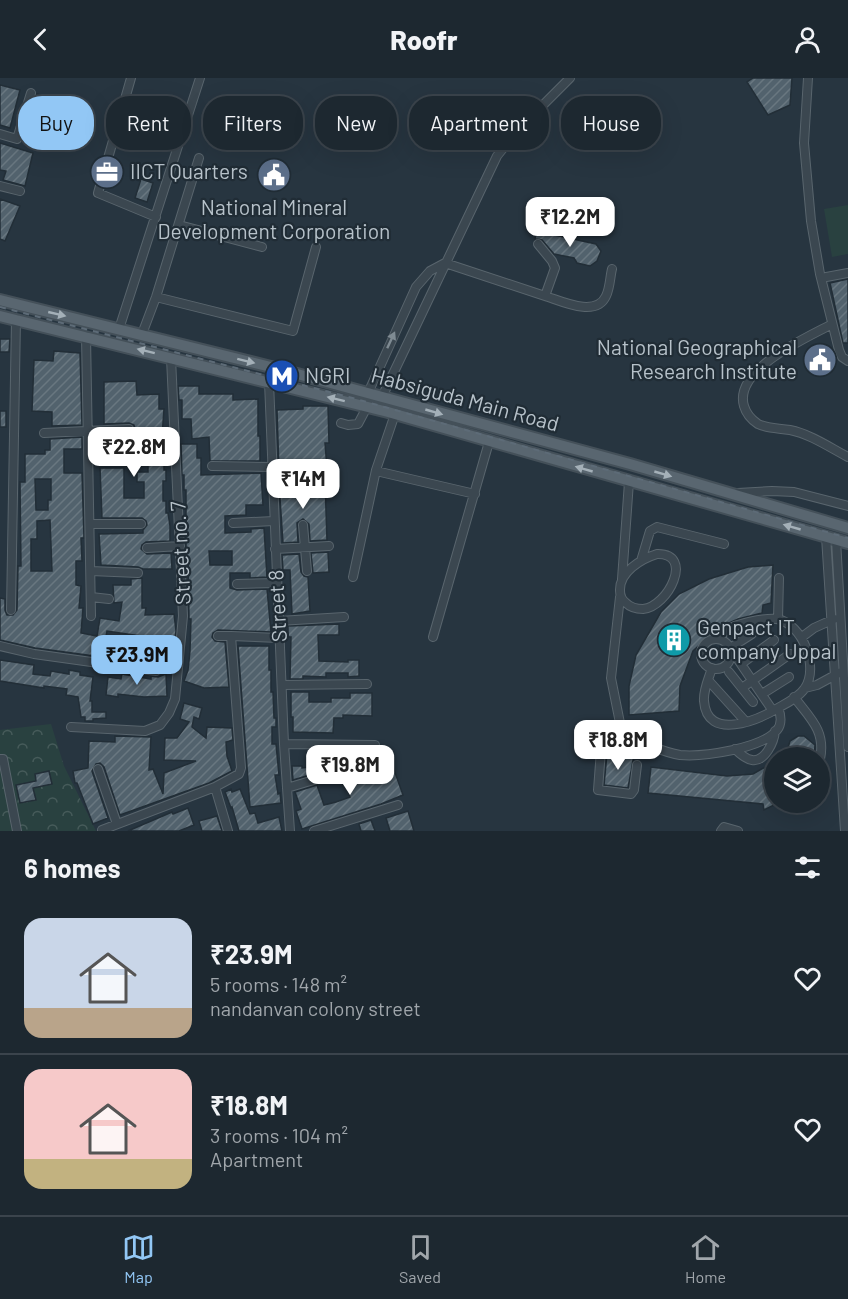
<!DOCTYPE html>
<html lang="en">
<head>
<meta charset="utf-8">
<style>
	:root { --surface:#1d2830; --page:#253038; --text:#f1f3f6; --muted:#a0a6ab; --line:#3b444c; --accent:#92c7f5 }
	body { margin:0; font-family:Barlow,sans-serif; background:var(--page); color:var(--text); height:100vh; display:flex; flex-direction:column; font-size:22px; white-space:nowrap }
	* { box-sizing:border-box; margin:0 }
	p { font-size:20px; color:var(--muted) }
	.icon { flex:none; width:33px; height:33px; fill:none; stroke:currentColor; stroke-width:2; stroke-linecap:round; stroke-linejoin:round }
	.map { position:relative; height:753px; overflow:hidden }
	.drawer { display:flex; flex-direction:column; background:var(--surface); flex:1 }
	.drawer>* { flex:none }
	.hud { position:absolute; left:18px; top:18px; width:813px; height:54px; display:flex; gap:12px }
	.buttons { position:absolute; left:764px; top:669px; display:grid; gap:12px }
	.buttons a { display:grid; place-items:center; width:66px; height:66px; border-radius:50%; background:var(--surface); box-shadow:0 6px 24px #0002,0 0 0 2px var(--line); font-size:30px }
	.price { position:absolute; translate:-50% -51px; padding:0 14px; border-radius:12px; background:#fff; color:#222; font-size:20px; line-height:39px; filter:drop-shadow(0 2px 3px #0008) }
	.price::after { content:''; position:absolute; left:50%; top:36px; width:18px; height:14px; margin-left:-9px; background:inherit; clip-path:polygon(0 0,100% 0,50% 100%) }
	.price.active { background:var(--accent); color:#111 }
	ul { padding:0; list-style:none }
	li { display:flex; align-items:center; gap:18px; height:150px; padding:0 24px }
	li+li { border-top:2px solid var(--line) }
	li span { display:grid; place-items:center; flex:none; width:168px; height:120px; border-radius:18px; color:#555 }
	li>.icon { margin-inline-start:auto }
	span .icon { width:72px; height:72px; fill:#fffc; stroke-width:1 }
	li b { font-size:26px }
	h2 { display:flex; justify-content:space-between; align-items:center; height:72px; padding:0 24px; font-size:26px }
	.pill { padding:0 21px; border-radius:24px; background:var(--surface); box-shadow:0 6px 24px #0002,0 0 0 2px var(--line); font-size:21px; line-height:54px }
	.pill.active { background:var(--accent); color:#111 }
	header { display:flex; justify-content:space-between; align-items:center; height:78px; padding:0 24px; background:var(--surface); font-size:27px; font-weight:800 }
	.menu { display:flex; justify-content:space-around; align-items:center; height:84px; border-top:2px solid var(--line); background:var(--surface); font-size:16px; color:var(--muted) }
	.menu a { display:grid; justify-items:center; gap:3px }
	.menu .active { color:var(--accent) }
	.map>svg:first-child { display:block }
</style>
</head>
<body>
<header><svg class="icon" aria-label="back" viewBox="0 0 24 24"><path d="M15 5l-7 7 7 7"/></svg>Roofr<svg class="icon" aria-label="person" viewBox="0 0 24 24"><circle cx="12" cy="8" r="4"/><path d="M4 21q1-7 8-7t8 7"/></svg></header>
<div class="map">
<svg width="848" height="753" viewBox="0 0 848 753">
	<defs>
		<pattern id="forest-crowns" width="20" height="18" patternUnits="userSpaceOnUse" patternTransform="scale(1.5)"><rect width="20" height="18" fill="#294140"/><path d="M2 6a3 3 0 1 1 6 0M12 15a3 3 0 1 1 6 0" fill="none" stroke="#465b5a"/></pattern>
		<pattern id="building-hatch" width="6" height="6" patternUnits="userSpaceOnUse" patternTransform="scale(1.5)"><rect width="6" height="6" fill="#52626d"/><path d="M-1 1l2-2M0 6l6-6M5 7l2-2" fill="none" stroke="#697780"/></pattern>
	</defs>
	<rect width="100%" height="100%" fill="#273540"/>
	<!-- forest -->
	<path fill="url(#forest-crowns)" d="M51,646L64,688L96,753H0V652Z"/>
	<!-- pitch -->
	<path fill="#294140" d="M848,127V176L832,179L824,131Z"/>
	<!-- building -->
	<path fill="url(#building-hatch)" stroke="#222e37" stroke-width="1.5" fill-rule="evenodd" d="M753,0H792L790,27L768,37L747,4Z
		M0,7L20,12L10,50L0,47Z
		M37,16L52,20L41,59L25,55Z
		M0,65L33,75L25,108L3,102L6,93L0,92Z
		M141,101L153,105L147,124L135,120Z
		M0,121L20,128L5,163L0,161Z
		M537,150L549,152L550,156L596,166L601,173L597,183L590,188L577,185L574,180L554,176L542,162L535,161Z
		M848,201V265H843L830,205Z
		M0,261H10L9,274H0Z
		M54,273L80,275L82,347L52,348V334L32,333L34,282L53,283Z
		M136,303L137,317L159,316V331H164L161,372H164V392H166V403H163V423H166V435H168L170,448V463L146,464L142,467L141,471L147,476L171,475L172,491H143L138,489L101,487L99,456L143,455V452L147,447L146,443L142,440H102L100,390H124V420H144V404H137V394H148V379L106,378V371H94V359L129,357L135,351L134,347L129,345L104,346V304Z
		M178,308H199V316H233V322L258,321V358H260V383H210L209,359L192,361L191,341H182V322H179Z
		M303,328H328L329,365H325L327,390L279,394L277,332L303,331Z
		M0,333H6V349H0Z
		M82,359V371H64V395H82L84,460H81L82,483H76V507L81,508L79,530H83L81,555L97,558L100,540L119,543L122,524L114,525L113,507H131V501L142,500V530H146L145,537L174,536L176,553L172,587H160V584H154V578H147V559L107,553L102,579L35,570L0,562V520L5,521V532L7,537H13L17,532L18,488H21L20,404H25V376H45V372H50V361ZM35,401H51V422H48V432H36ZM50,442L52,493H31V461H37V443Z
		M181,366H197V380H201V397L261,395L263,427H246V437L225,438V455L251,454V451L264,450L267,499L250,500V495H230V510L237,512L267,511L271,554L218,552L213,555L212,559L215,563L225,564L229,609L204,610L184,603L188,592L190,573L191,541H189L188,483H186V412H184V397H182ZM209,473H232V487H210Z
		M325,403L327,462L310,463L309,446L303,441L297,445L298,464L283,465L279,406Z
		M328,474L329,494L313,495L311,475Z
		M299,476L301,494L304,498L308,499L310,533L292,536L290,492H283L282,477Z
		M773,487L771,525L763,527L762,535L738,541L718,550L693,573L680,608L679,633L629,637V608L636,577L661,534L679,516L709,501L748,489Z
		M339,546V557H318L319,583L348,584V582H359V598L348,599V595H326V599L303,598V601H290L291,559H288V548Z
		M238,568H269V592H271V614H273L274,640H276V649H272V666H276L279,697H275L278,716L280,715L281,725L250,729Z
		M0,582L34,587L33,596L50,598L51,593L69,596V592L80,594V597L93,599L90,623H92V634H106V640L93,641V643H85V639H81L78,619L66,617L67,611L44,608V610L0,603Z
		M122,596L151,601V598L158,599L166,596L167,618L144,619L118,616V619L106,617L108,599L121,601Z
		M291,614H309V624H331V620H350V615H372V638L343,637V640H334L333,655L293,654V639H291Z
		M184,625L202,630L199,641L194,639L192,649L206,660L207,649L232,650L233,662L226,664L227,678L232,693L209,705L120,737L104,689L100,685L96,686L92,693L108,740L93,746L77,705H75L73,693L88,690L89,663L115,664V658L151,659L149,692L153,691L163,716L164,695L196,683L164,682L165,660H177L189,644L180,641Z
		M798,658H804L815,667L814,680H781L787,673L790,663Z
		M607,676L618,680L634,677L628,710L604,707Z
		M774,684V727L764,732L763,726L648,715L651,689L727,698L753,696Z
		M392,686L403,717L381,726L302,751L296,733L301,731L295,714L317,707L324,727L336,724L350,719L343,696L369,687L371,694Z
		M292,688H302V690L319,688V690L332,688L333,690L293,702Z
		M49,693L52,706L33,710L36,722L20,725L16,707L36,703L35,696Z
		M231,711L232,714L240,711L250,736L255,735L258,745L279,739L282,753H239L232,729L231,730L225,714Z
		M188,730L194,747L179,753H128L172,734L173,736Z
		M408,733L414,753H390L386,740Z
		M217,738L222,753H202L199,743Z
		M371,742L375,753H361L359,746Z"/>
	<g fill="none" stroke-linecap="round" stroke-linejoin="round">
		<!-- minor casing -->
		<g stroke="#59656d" stroke-width="10">
			<path id="minor" d="M131,0L98,115L156,139
				M808,0L804,65L811,143L820,196L839,272L842,279L848,283
				M0,56L17,61L31,15
				M0,108L20,113
				M179,147L262,169
				M821,200L848,195
				M545,218C561,223 596,240 606,218C610,210 610,199 612,191
				M156,219L293,253L316,169
				M832,246C807,260 733,291 744,328C746,335 752,342 758,346C768,351 779,350 790,352C810,356 829,369 848,379
				M119,251L200,0
				M142,256L156,219L199,80
				M86,258L91,538
				M269,304L284,666L290,753
				M368,315L416,209L430,193L445,185L545,218L555,190L552,183L538,166
				M382,319L497,78L517,53L570,0
				M341,345L348,347L358,346L367,329
				M44,355L129,351
				M212,388L272,389
				M376,393L475,416
				M273,400L326,397
				M738,415L772,413L794,414L848,428
				M233,445L274,443
				M90,446H141
				M303,447L307,493
				M826,459L845,753
				M836,462L848,669
				M147,470L180,468
				M275,471L329,468
				M657,476C695,475 668,529 643,531C637,531 630,529 626,525C622,522 620,518 620,513C619,494 641,481 657,476Z
				M641,483L650,453L657,449L724,466
				M91,493L138,495
				M353,499L376,392L395,336
				M622,501L629,404
				M237,506L277,505
				M91,519L109,521
				M620,519L611,600L621,650
				M11,532L16,241
				M778,541L779,500
				M279,543L344,539
				M752,556L730,570L773,633
				M218,558H231
				M433,559L489,364
				M802,559L814,550L834,541
				M701 576a15 15 0 1 1 30 0a15 15 0 1 1-30 0Z
				M0,568L34,576L156,593
				M741,586L774,562
				M712,590C709,600 703,612 704,623C707,664 758,642 778,630
				M729,594L753,624
				M708,602L746,644
				M282,607L367,606
				M742,610L790,576
				M805,610L817,607L839,595
				M762,616L789,599
				M794,619C810,640 826,653 820,681
				M71,649L145,653L160,647L169,635L175,621L183,538L171,280
				M607 662a12 12 0 1 1 24 0a12 12 0 1 1-24 0Z
				M631,661C648,666 662,674 680,677C702,679 762,671 777,652C782,646 781,637 778,630C787,625 799,619 805,610C819,589 803,546 777,541C768,540 758,542 749,544C736,547 726,550 718,561
				M607,665L601,672L598,712L631,716L634,712L637,687
				M284,666L375,667
				M735,671C739,675 745,681 752,682C765,684 774,664 775,653
				M0,681H3L17,753
				M98,691L117,746
				M215,709L228,753
				M287,710L337,695
				M102,752L215,709L239,696L241,690L231,558L279,560
				M314,753L398,727
				M721,753L724,749L738,753"/>
		</g>
		<!-- major casing -->
		<g stroke="#445059" stroke-width="14">
			<path id="major" d="M0,222L275,290L630,386L848,450
				M0,238L388,334L848,465"/>
		</g>
		<!-- minor -->
		<use href="#minor" stroke="#3b4750" stroke-width="8"/>
		<!-- major -->
		<use href="#major" stroke="#596670" stroke-width="10"/>
		<!-- rail -->
		<path stroke="#5d6b77" stroke-width="2" stroke-dasharray="6 6" stroke-linecap="butt" d="M0,229L356,321L848,460"/>
	</g>
	<!-- one-way arrows -->
	<defs><path id="oneway-solid" d="M-6-.8H1V-3.2L6.5 0L1 3.2V.8H-6Z" transform="scale(1.5)"/></defs>
	<g fill="#a4b0b8">
		<use href="#oneway-solid" transform="translate(57 236) rotate(13)"/>
		<use href="#oneway-solid" transform="translate(146 273) rotate(-166)"/>
		<use href="#oneway-solid" transform="translate(246 283) rotate(14)"/>
		<use href="#oneway-solid" transform="translate(336 321) rotate(-166)"/>
		<use href="#oneway-solid" transform="translate(434 334) rotate(16)"/>
		<use href="#oneway-solid" transform="translate(584 391) rotate(-164)"/>
		<use href="#oneway-solid" transform="translate(663 396) rotate(16)"/>
		<use href="#oneway-solid" transform="translate(792 449) rotate(-164)"/>
	</g>
	<use fill="#7f8b93" href="#oneway-solid" transform="translate(391 262) rotate(-65)"/>
	<!-- icons -->
	<defs>
		<g id="office-disc" transform="scale(1.725)"><circle r="9.5" fill="#5c6f8a" stroke="#202c35"/><path d="M-6-3h4V-5.5h4V-3h4V5H-6ZM-1-4.5V-3h2v-1.5ZM-6 0V1H6V0Z" fill="#fff"/></g>
		<g id="civic-disc" transform="scale(1.725)"><circle r="9.5" fill="#5c6f8a" stroke="#202c35"/><path d="M-.6-6.5H3V-4.5H.6V-3L4-1V1h2V6H-6V1h2V-1L-.6-3ZM-1.2 2.5V6h2.4V2.5Z" fill="#fff"/></g>
		<g id="metro-disc" transform="scale(1.725)"><circle r="9.5" fill="#1a4fb4" stroke="#202c35"/><path d="M-5.5 5V-5H-3L0 0L3-5H5.5V5H3V-.5L0 4L-3-.5V5Z" fill="#fff"/></g>
		<g id="building-disc" transform="scale(1.725)"><circle r="9.5" fill="#0f9aa8" stroke="#202c35"/><path d="M-4-6H4V6H1V3H-1V6H-4ZM-2.5-4.3h1.7v1.8h-1.7ZM.8-4.3h1.7v1.8H.8ZM-2.5-1h1.7V.8h-1.7ZM.8-1h1.7V.8H.8Z" fill="#fff"/></g>
	</defs>
	<g fill-rule="evenodd">
		<use href="#office-disc" x="107" y="94"/>
		<use href="#civic-disc" x="274" y="97"/>
		<use href="#civic-disc" x="820" y="282"/>
		<use href="#metro-disc" x="282" y="298"/>
		<use href="#building-disc" x="674" y="562"/>
	</g>
	<g text-anchor="middle" stroke-width="4.5" stroke-linejoin="round" paint-order="stroke">
		<!-- poi labels -->
		<g font-size="21" fill="#b7c2ca" stroke="#202c35" text-anchor="start">
			<text x="130" y="101">IICT Quarters</text>
			<text x="274" y="137" text-anchor="middle">National Mineral<tspan x="274" dy="24">Development Corporation</tspan></text>
			<text x="797" y="277" text-anchor="end">National Geographical<tspan x="797" dy="24">Research Institute</tspan></text>
			<text x="305" y="305">NGRI</text>
			<text x="697" y="557">Genpact IT<tspan x="697" dy="24">company Uppal</tspan></text>
		</g>
		<!-- street labels -->
		<g font-size="21" fill="#b7c2ca" stroke="#202c35">
			<text transform="translate(465 322) rotate(15)" y="7">Habsiguda Main Road</text>
			<text transform="translate(181 475) rotate(-93)" y="7">Street no. 7</text>
			<text transform="translate(278 528) rotate(-93)" y="7">Street 8</text>
		</g>
	</g>
</svg>
<div class="buttons">
<a><svg class="icon" aria-label="layers" viewBox="0 0 24 24"><path d="M12 4l9 5-9 5-9-5zM3 14l9 5 9-5"/></svg></a>
</div>
<b class="price" style="left:570px;top:170px">₹12.2M</b>
<b class="price" style="left:134px;top:400px">₹22.8M</b>
<b class="price" style="left:303px;top:432px">₹14M</b>
<b class="price active" style="left:137px;top:608px">₹23.9M</b>
<b class="price" style="left:618px;top:693px">₹18.8M</b>
<b class="price" style="left:350px;top:718px">₹19.8M</b>
<div class="hud">
<a class="pill active">Buy</a>
<a class="pill">Rent</a>
<a class="pill">Filters</a>
<a class="pill">New</a>
<a class="pill">Apartment</a>
<a class="pill">House</a>
</div>
</div>
<section class="drawer">
<h2>6 homes<svg class="icon" aria-label="filters" viewBox="0 0 24 24"><path d="M4 7h16M4 17h16"/><circle cx="9" cy="7" r="2"/><circle cx="15" cy="17" r="2"/></svg></h2>
<ul>
<li><span style="background:linear-gradient(#c9d6e8 75%,#b9a48a 0)"><svg class="icon" aria-label="home" viewBox="0 0 24 24"><path d="M3 11l9-7 9 7M6 9v11h12V9"/></svg></span><div><b>₹23.9M</b><p>5 rooms · 148 m²</p><p>nandanvan colony street</p></div><svg class="icon" aria-label="heart" viewBox="0 0 24 24"><path d="M12 20l-8-8c-3-5 5-10 8-4 3-6 11-1 8 4z"/></svg></li>
<li><span style="background:linear-gradient(#f6c9c9 75%,#c2b280 0)"><svg class="icon" aria-label="home" viewBox="0 0 24 24"><path d="M3 11l9-7 9 7M6 9v11h12V9"/></svg></span><div><b>₹18.8M</b><p>3 rooms · 104 m²</p><p>Apartment</p></div><svg class="icon" aria-label="heart" viewBox="0 0 24 24"><path d="M12 20l-8-8c-3-5 5-10 8-4 3-6 11-1 8 4z"/></svg></li>
</ul>
</section>
<nav class="menu">
<a class="active"><svg class="icon" aria-label="map" viewBox="0 0 24 24"><path d="M3 6l6-2 6 2 6-2v14l-6 2-6-2-6 2zM9 4v14M15 6v14"/></svg>Map</a>
<a><svg class="icon" aria-label="saved" viewBox="0 0 24 24"><path d="M7 4h10v16l-5-4-5 4z"/></svg>Saved</a>
<a><svg class="icon" aria-label="home" viewBox="0 0 24 24"><path d="M3 11l9-7 9 7M6 9v11h12V9"/></svg>Home</a>
</nav>
</body>
</html>
